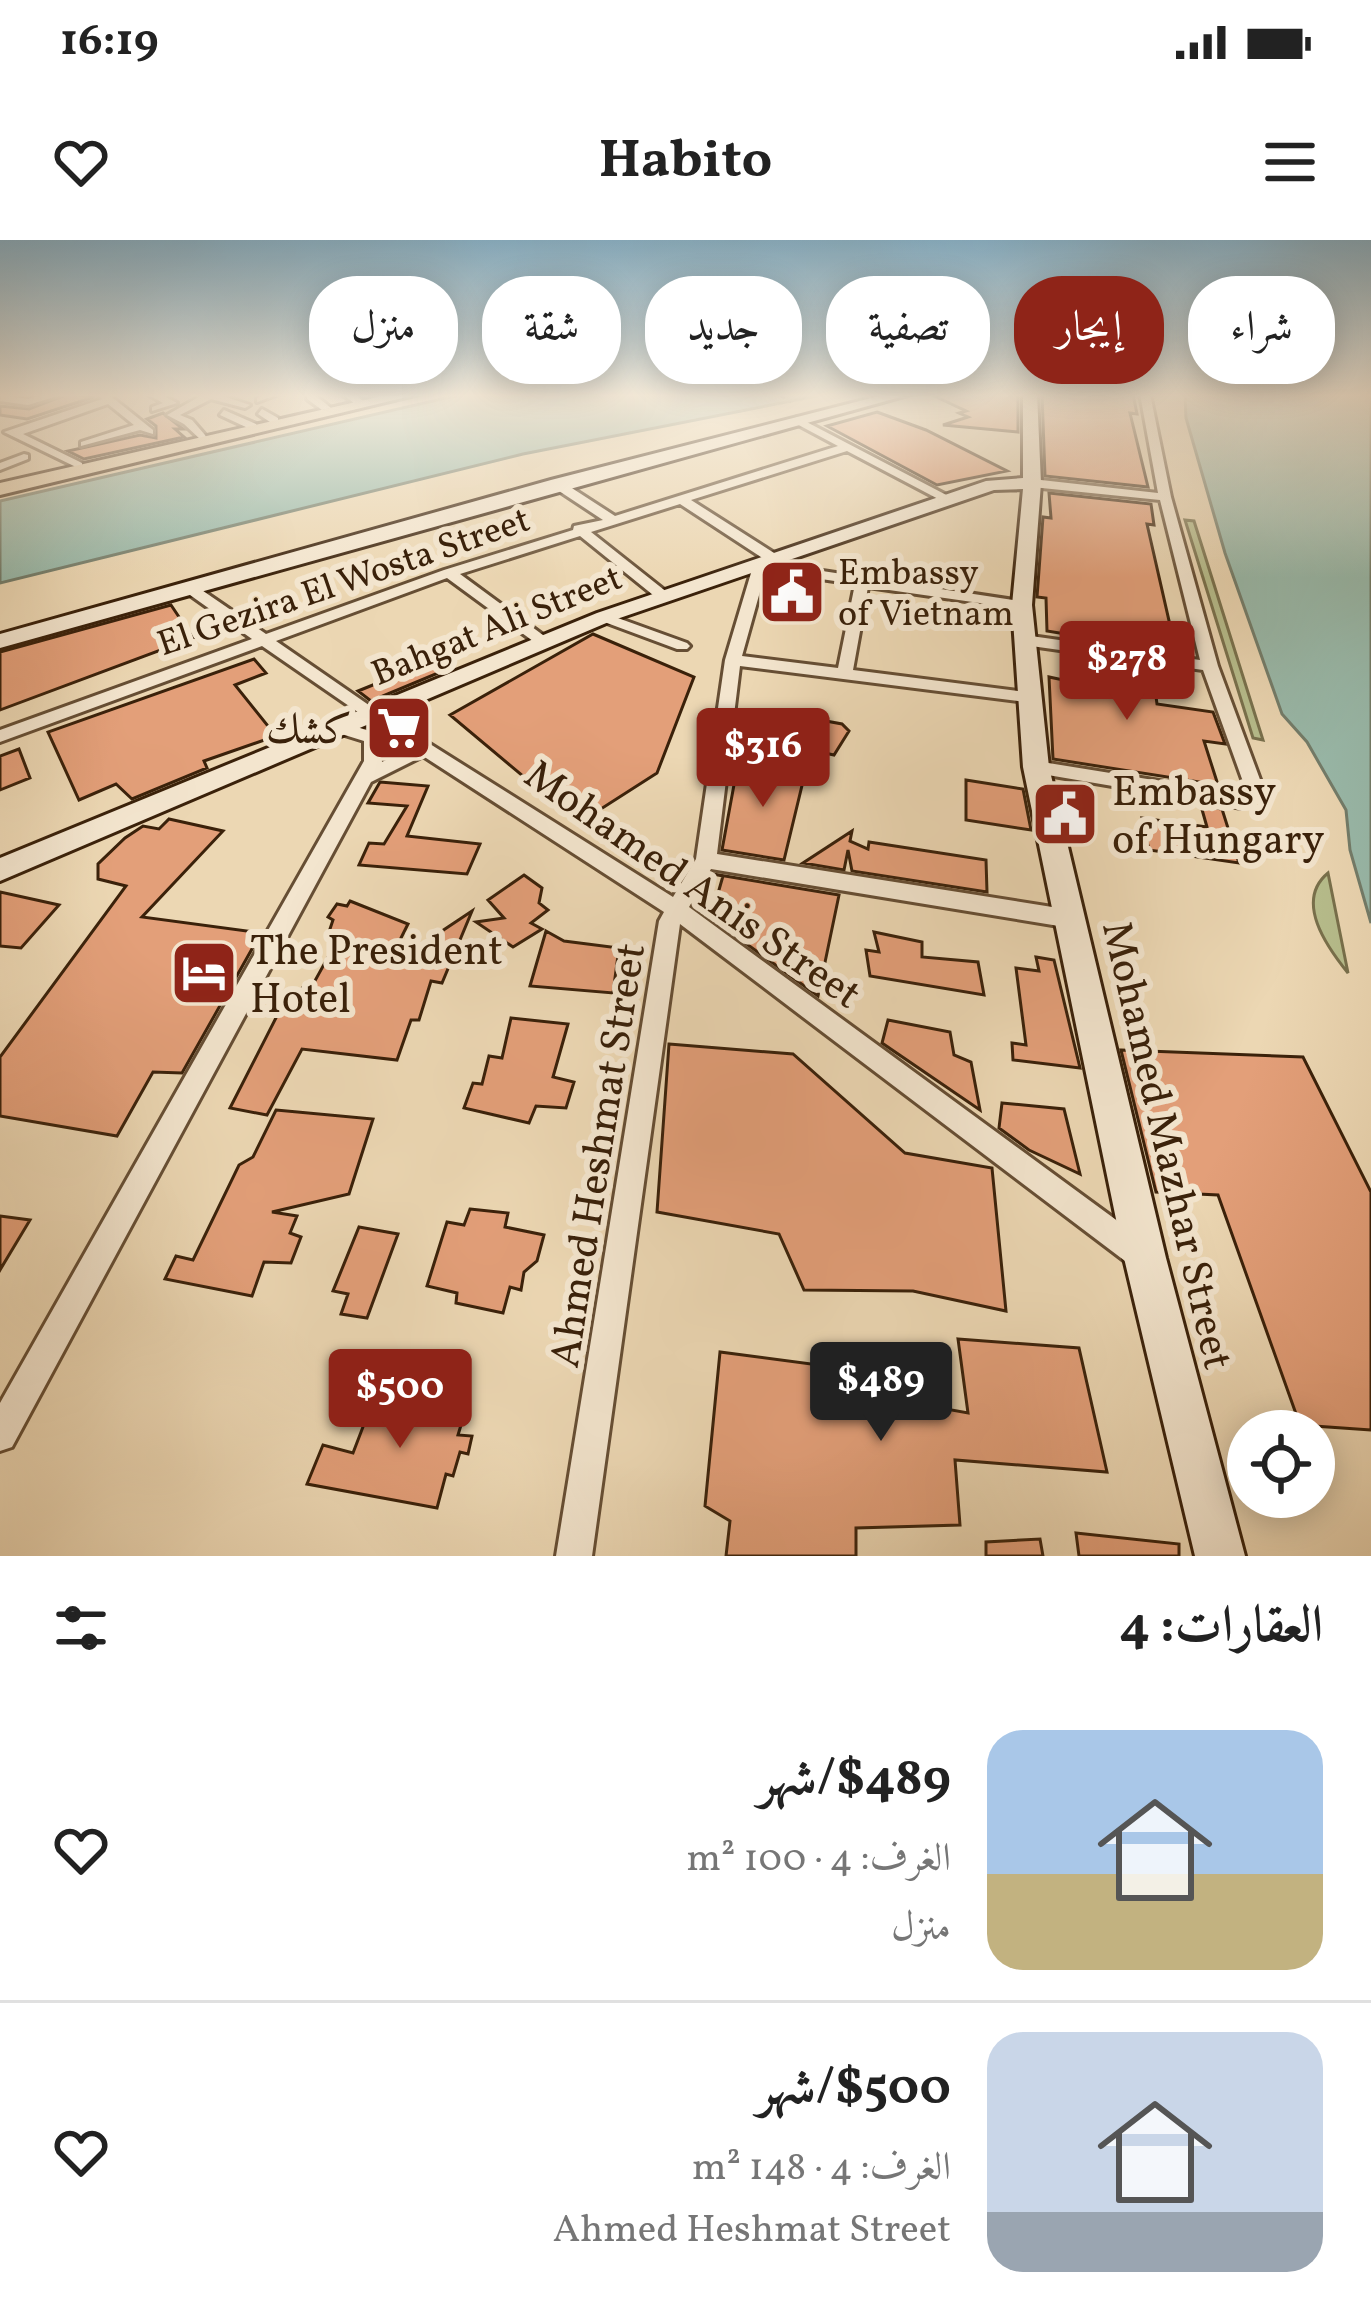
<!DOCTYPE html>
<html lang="ar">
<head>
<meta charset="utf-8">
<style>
	:root { --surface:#fff; --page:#f6f6f6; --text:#222; --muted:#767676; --line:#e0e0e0; --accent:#8f2418 }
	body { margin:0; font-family:Vollkorn,Amiri,serif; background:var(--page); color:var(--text); direction:rtl; height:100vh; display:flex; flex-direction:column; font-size:45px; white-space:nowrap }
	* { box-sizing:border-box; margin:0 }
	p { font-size:39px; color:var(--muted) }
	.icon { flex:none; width:66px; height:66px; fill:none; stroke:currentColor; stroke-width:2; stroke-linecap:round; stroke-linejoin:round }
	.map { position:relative; height:1316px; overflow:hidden; direction:ltr }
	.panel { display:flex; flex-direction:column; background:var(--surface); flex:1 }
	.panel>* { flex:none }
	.top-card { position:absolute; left:36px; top:36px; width:1299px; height:108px; direction:rtl; display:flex; gap:24px }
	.fabs { position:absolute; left:1227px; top:1170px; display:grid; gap:24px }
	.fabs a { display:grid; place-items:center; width:108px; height:108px; border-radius:50%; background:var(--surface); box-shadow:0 6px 30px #0003; font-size:60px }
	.price { position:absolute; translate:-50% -102px; padding:0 27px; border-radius:12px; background:var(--accent); color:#fff; font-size:39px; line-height:78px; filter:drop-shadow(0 3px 6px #0008) }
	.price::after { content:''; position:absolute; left:50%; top:72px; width:36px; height:27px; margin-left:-18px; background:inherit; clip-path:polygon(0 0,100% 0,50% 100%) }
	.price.selected { background:#222; color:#fff }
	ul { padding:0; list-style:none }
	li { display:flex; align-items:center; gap:36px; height:300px; padding:0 48px }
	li+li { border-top:3px solid var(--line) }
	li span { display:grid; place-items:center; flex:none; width:336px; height:240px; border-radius:36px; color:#555 }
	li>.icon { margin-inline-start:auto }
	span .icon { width:144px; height:144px; fill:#fffc; stroke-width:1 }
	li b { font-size:51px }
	h2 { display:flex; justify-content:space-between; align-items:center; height:144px; padding:0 48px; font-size:51px }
	.chip { padding:0 42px; border-radius:48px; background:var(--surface); box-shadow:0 6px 30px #0003; font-size:42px; line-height:108px }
	.chip.selected { background:var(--accent); color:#fff }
	.status { display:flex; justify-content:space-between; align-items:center; height:84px; padding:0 60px; background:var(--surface); direction:ltr }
	.status svg { height:33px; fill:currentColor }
	header { display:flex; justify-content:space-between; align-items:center; height:156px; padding:0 48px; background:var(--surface); font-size:54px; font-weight:700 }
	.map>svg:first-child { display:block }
</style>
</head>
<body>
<div class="status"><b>16:19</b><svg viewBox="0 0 49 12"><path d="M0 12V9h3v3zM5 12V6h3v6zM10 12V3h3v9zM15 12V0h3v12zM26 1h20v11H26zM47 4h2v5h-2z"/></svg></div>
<header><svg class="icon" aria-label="menu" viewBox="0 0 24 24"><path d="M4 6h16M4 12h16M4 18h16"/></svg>Habito<svg class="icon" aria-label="heart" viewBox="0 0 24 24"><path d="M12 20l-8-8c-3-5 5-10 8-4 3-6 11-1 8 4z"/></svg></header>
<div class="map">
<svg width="1371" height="1316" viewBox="0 0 1371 1316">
	<rect width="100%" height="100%" fill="#ecd7b3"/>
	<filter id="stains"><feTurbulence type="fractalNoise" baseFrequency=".00167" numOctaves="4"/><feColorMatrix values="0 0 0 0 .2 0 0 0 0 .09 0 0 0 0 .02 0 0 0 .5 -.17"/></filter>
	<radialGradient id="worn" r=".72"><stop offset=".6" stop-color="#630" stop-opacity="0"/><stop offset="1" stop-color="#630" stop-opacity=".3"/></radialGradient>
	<!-- green -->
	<path fill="#b7be8d" stroke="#78704c" stroke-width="3" d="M1185,280L1194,281L1263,500L1253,498Z
		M1328,633L1348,733C1327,707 1294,661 1328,633Z"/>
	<!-- water -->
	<path fill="#99baab" stroke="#737d6b" stroke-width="3" d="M463,154H827L523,214L0,343V261Z
		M1185,154H1371V683L1350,610L1346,570L1307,502L1282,474L1225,313L1186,178Z"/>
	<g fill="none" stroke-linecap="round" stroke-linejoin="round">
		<!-- ferry -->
		<path stroke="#564f3a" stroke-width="3" stroke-dasharray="8 6" stroke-linecap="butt" d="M778,154L791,162"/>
	</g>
	<!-- building -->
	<path fill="#e39f79" stroke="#3a210a" stroke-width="3" d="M68,154L94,157L27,179L0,175V166L29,169Z
		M930,154H1018V192L943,185L968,177L959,173L966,171Z
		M1042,154H1133L1137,174L1130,173L1148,247L1045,236Z
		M877,172L926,190L1007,231L937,245L827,186Z
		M163,173L183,189H175L184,197L84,219L68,211L140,195L156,198V186L147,179Z
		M1049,253L1151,264L1154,285L1147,284L1170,385L1180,386L1188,414L1047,391L1046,358L1037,357L1043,277L1051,278Z
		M171,365L193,398L0,470V412Z
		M593,394L694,437L657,533L579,583L450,475Z
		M1063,415L1152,427L1157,464L1213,472L1225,504L1204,501L1218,545L1053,519L1049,437L1063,440Z
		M254,419L266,433L235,445L276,496L204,521L207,528L132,559L116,544L79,560L48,492Z
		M432,421L443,431L371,461L358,451Z
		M815,479L842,484L849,491L834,515L801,508Z
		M19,509L30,538L0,550V516Z
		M763,521L805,533L784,620L722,610L738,523L763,528Z
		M966,540L1023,549L1031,590L966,580Z
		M380,542L428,546L407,596L480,604L467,634L359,625L369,603L384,604L407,566L368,563Z
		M1059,550L1074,553L1087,601H1071Z
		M1201,566L1222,569L1239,623L1149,610L1142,578L1207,587Z
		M169,579L223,591L142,677L261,693L182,833L153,832L117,896L0,876V817L126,646L98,639V624L125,598L143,586L159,589Z
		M852,591L850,601L868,609L869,602L986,620L987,652L852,631L848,610L844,630L803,623Z
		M713,634L839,655L818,756L711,678L723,636Z
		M524,635L542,648L539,663L548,670L531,683L542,689L513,707L476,682L504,678L488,660Z
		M0,652L59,665L21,708L0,706Z
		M350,661L408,684L392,716L429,724L442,691L472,671L442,743L431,741L419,780H411L397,820L302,809L267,875L230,868L281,768L290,770L303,747L311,748L337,701L327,698L333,680L328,677L337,664L347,666Z
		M546,691L564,701L619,708L613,753L530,746Z
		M874,692L922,702V717L978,722L984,755L870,736L866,710L879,712Z
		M1036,717L1054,720L1080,828L1013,820L1012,803L1026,805L1016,728L1039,731Z
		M511,778L568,784L553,837L574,842L566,868L536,866L529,883L464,868L473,843L482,844L489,816L502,818Z
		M888,780L950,792L954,815L971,822L980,870L882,803Z
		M669,804L793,814L905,913L992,928L1006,1071L913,1051L804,1050L779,994L657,972Z
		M1121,810L1303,817L1371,952V1190L1300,1185L1218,955L1156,952Z
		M1002,863L1064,869L1080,934L1029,910L999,888Z
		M276,870L373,879L349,954L272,972L297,976L290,993L301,997L291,1023L264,1022L252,1056L165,1039L176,1016L193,1020L239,925L253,917Z
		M470,969L508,973L505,987L544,995L537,1021L524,1032L521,1050L510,1047L503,1073L456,1063L457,1053L427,1046L447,982L464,985Z
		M0,976L30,980L0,1030Z
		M359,987L398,994L367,1078L341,1074L348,1054L333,1051Z
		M958,1099L1079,1108L1107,1232L955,1220L960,1285L856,1288V1316H726L730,1281L705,1266L720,1112L887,1134L885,1158L968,1173Z
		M396,1145L468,1162L458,1195L472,1196L468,1214L460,1212L453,1236L446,1234L437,1268L307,1244L323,1205L353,1213L366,1179L385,1181Z
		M1076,1293L1179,1304V1316H1079Z
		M1040,1299L1043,1316H986V1302Z"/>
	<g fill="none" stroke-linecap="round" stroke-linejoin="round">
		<!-- street casing -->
		<g stroke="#664e34" stroke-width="6">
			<path id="street" d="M47,154H64L28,165L0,161L1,155L28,159Z
				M97,154H108L153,190V194L140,190L81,206V202L134,185L108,164L23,194L82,223V227L78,228L4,192L102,159Z
				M147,154H160L177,163L152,171V167L163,163Z
				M204,154H217L250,165L245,168L211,159L180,175L192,180L205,195L206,197L201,200L184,184L167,175Z
				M266,154H279L257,162V158Z
				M342,154H354L363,161L354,163Z
				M1140,154H1150L1171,257L1218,426L1265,553L1242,568L1036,533L1027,527L1036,521L1240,554L1246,550L1203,430L1024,405L1016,400L1024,395L1200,420L1160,260L1032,247L1026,243L1032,239L1158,253Z
				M307,155H315L331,168L322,170L307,159Z
				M262,169L278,178V182H270L258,174Z
				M224,170L256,184L257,186L248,188L220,175Z
				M797,177L954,259L944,262L847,211L691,260L796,327L1027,362V368L1022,369L868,347L853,430L1026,452L1034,457L1026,462L740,426L717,614L1071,670L1079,673L1082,679L1079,685L1071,688L711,629L689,667L1149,1004L1153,1014L1149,1024L1139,1028L1129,1024L680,684L592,1316H556L659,681L664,672L423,516L371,542L12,1207L0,1211V1163L364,521V501L335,492L332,488L341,482L379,494L382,522L410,508L262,406L0,502V490L252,399L183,350V344H193L266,394L444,330L573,290L574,286L603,280L553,247V241H561L615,276L838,206L793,182ZM680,264L787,334L855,344L838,428L742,416L768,323L761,319L754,323L725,420L696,619L673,657L376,470L276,401L447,338L537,404H547V398L460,334L580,296L658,359H668V353L591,292Z
				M24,214L28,215V219L0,230V223Z
				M604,373L687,403L690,406L687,409H677L599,380L597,377Z"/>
		</g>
		<!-- secondary casing -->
		<g stroke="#3a210a" stroke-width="6">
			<path id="secondary" d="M887,154H911L0,408V394L551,240Z
				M1023,154H1037L1041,243L1032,365L1049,527L1166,1018L1245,1316H1195L1124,1018L1023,527L1012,365L1023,249L994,250L611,381L0,641V618L597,373L986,241L1023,238Z"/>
		</g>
		<!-- primary casing -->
		<g stroke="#3a210a" stroke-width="6">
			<path id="primary" d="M391,154H419L0,255V243Z"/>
		</g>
		<!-- street -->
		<use href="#street" fill="#f3e5ce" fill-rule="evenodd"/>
		<!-- secondary -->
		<use href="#secondary" fill="#f3e5ce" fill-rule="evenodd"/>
		<!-- primary -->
		<use href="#primary" fill="#ecd7b3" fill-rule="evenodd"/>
	</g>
	<!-- sky -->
	<linearGradient id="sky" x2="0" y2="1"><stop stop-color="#88b6d0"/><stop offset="0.46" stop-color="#f6eddd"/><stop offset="1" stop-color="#f6eddd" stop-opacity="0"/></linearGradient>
	<rect width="1371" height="338" fill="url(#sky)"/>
	<!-- icons -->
	<defs>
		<g id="civic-square" transform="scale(3.45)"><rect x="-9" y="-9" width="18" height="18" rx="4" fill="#8f2418" stroke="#f3e5ce"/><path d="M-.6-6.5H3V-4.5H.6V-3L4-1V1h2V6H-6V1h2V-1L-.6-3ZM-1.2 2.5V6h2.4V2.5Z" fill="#fff"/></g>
		<g id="supermarket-square" transform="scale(3.45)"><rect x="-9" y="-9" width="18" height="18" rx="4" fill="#8f2418" stroke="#f3e5ce"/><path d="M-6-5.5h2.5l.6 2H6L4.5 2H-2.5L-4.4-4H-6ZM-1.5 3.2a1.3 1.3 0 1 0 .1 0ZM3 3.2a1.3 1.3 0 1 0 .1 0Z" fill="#fff"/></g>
		<g id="hotel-square" transform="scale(3.45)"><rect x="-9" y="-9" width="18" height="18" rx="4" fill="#8f2418" stroke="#f3e5ce"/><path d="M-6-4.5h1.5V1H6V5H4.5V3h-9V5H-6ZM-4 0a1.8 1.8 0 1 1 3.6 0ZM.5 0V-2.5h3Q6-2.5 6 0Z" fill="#fff"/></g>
	</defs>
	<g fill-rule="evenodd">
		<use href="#civic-square" x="792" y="352"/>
		<use href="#supermarket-square" x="399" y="488"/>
		<use href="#civic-square" x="1065" y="574"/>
		<use href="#hotel-square" x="204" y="733"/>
	</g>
	<g text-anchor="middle" stroke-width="12" stroke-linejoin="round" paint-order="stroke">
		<!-- far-poi labels -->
		<g font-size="36" fill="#3a210a" stroke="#f3e5ce" text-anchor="start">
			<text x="838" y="344">Embassy<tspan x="838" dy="41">of Vietnam</tspan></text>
		</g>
		<!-- far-street labels -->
		<g font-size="36" fill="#3a210a" stroke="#f3e5ce">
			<text transform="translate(343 340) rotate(-19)" y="13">El Gezira El Wosta Street</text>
			<text transform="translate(496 384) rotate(-22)" y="13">Bahgat Ali Street</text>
		</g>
		<!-- poi labels -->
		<g font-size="42" fill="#3a210a" stroke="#f3e5ce" text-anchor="start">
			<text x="352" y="503" text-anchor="end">كشك</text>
			<text x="1112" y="565">Embassy<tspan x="1112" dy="48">of Hungary</tspan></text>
			<text x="250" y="724">The President<tspan x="250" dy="48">Hotel</tspan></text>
		</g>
		<!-- street labels -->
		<g font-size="42" fill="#3a210a" stroke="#f3e5ce">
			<text transform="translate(694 643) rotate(35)" y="15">Mohamed Anis Street</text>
			<text transform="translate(1169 905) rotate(77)" y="15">Mohamed Mazhar Street</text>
			<text transform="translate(596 915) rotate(-81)" y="15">Ahmed Heshmat Street</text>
		</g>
	</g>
	<rect width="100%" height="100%" filter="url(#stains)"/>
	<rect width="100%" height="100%" fill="url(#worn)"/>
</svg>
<div class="fabs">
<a><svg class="icon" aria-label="locate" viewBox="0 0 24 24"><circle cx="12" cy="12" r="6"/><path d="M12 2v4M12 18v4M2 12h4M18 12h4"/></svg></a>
</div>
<b class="price" style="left:1127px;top:483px">$278</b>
<b class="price" style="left:763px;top:570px">$316</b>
<b class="price selected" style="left:881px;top:1204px">$489</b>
<b class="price" style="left:400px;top:1211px">$500</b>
<div class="top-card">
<a class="chip">شراء</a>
<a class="chip selected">إيجار</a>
<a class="chip">تصفية</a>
<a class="chip">جديد</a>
<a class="chip">شقة</a>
<a class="chip">منزل</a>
</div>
</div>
<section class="panel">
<h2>العقارات: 4<svg class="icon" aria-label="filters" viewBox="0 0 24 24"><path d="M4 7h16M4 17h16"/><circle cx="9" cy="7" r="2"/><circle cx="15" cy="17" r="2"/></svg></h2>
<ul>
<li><span style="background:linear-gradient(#a9c7e8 60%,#c2b280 0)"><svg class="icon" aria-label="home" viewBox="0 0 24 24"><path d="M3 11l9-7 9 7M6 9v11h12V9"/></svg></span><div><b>$489/شهر</b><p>الغرف: 4 · 100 m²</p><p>منزل</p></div><svg class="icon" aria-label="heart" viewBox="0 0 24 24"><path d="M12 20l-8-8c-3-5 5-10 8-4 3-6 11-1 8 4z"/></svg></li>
<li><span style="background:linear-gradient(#c9d6e8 75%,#9aa5b1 0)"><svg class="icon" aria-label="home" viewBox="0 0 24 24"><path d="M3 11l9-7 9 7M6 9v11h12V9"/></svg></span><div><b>$500/شهر</b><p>الغرف: 4 · 148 m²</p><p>Ahmed Heshmat Street</p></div><svg class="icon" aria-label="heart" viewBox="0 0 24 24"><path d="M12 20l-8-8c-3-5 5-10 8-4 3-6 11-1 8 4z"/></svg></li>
</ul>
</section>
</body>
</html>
